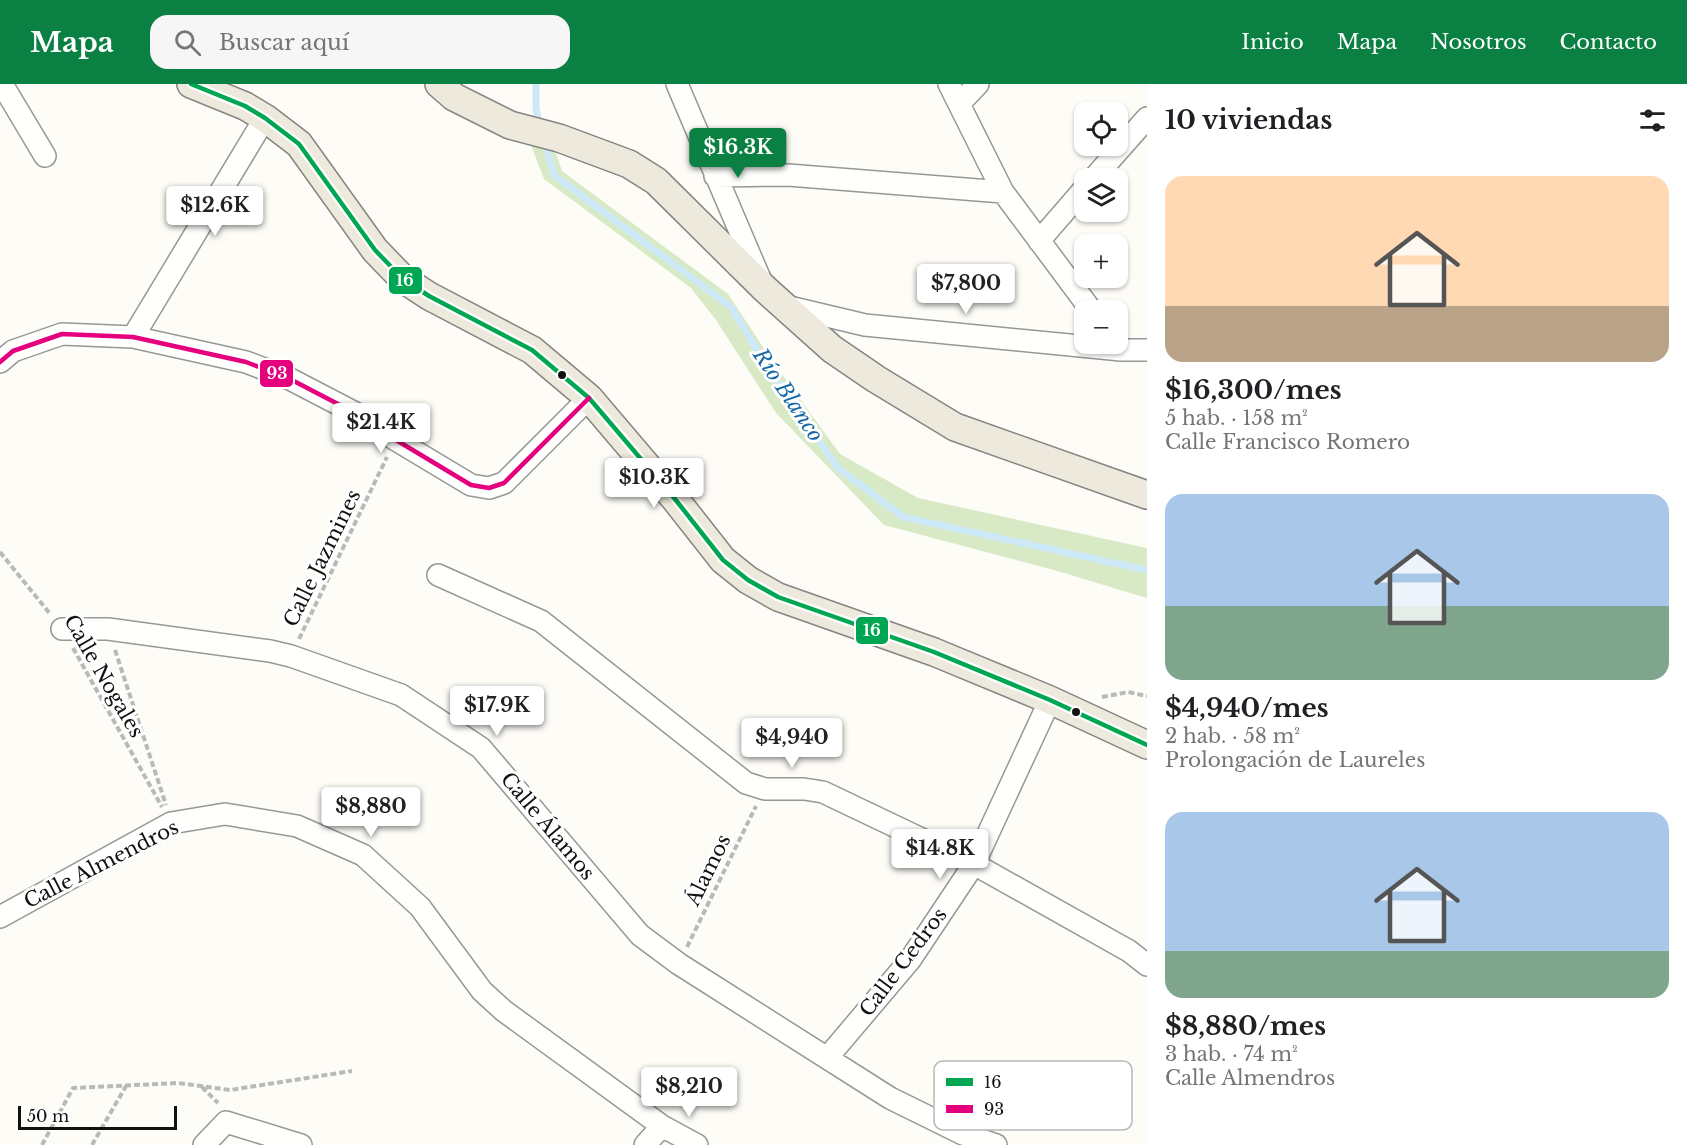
<!DOCTYPE html>
<html lang="es">
<head>
<meta charset="utf-8">
<style>
	:root { --surface:#fff; --page:#f6f6f6; --text:#202124; --muted:#757577; --accent:#0b8043 }
	body { margin:0; font-family:"Libre Baskerville",serif; background:var(--page); color:var(--text); height:100vh; display:flex; flex-direction:column; font-size:22px; white-space:nowrap }
	* { box-sizing:border-box; margin:0 }
	p { font-size:20px; color:var(--muted) }
	.icon { flex:none; width:33px; height:33px; fill:none; stroke:currentColor; stroke-width:2; stroke-linecap:round; stroke-linejoin:round }
	.map { position:relative; flex:1; overflow:hidden }
	.side { display:flex; flex-direction:column; background:var(--surface); width:540px }
	.side>* { flex:none }
	.controls { position:absolute; left:1074px; top:18px; display:grid; gap:12px }
	.controls a { display:grid; place-items:center; width:54px; height:54px; border-radius:12px; background:var(--surface); box-shadow:0 2px 4px #0004; font-size:30px }
	.scale { position:absolute; left:18px; bottom:15px; width:159px; box-sizing:border-box; padding-left:6px; border:3px solid #111; border-top:0; font-size:16px; line-height:21px; white-space:nowrap; color:#111; -webkit-text-stroke:4px #fff; paint-order:stroke }
	.price { position:absolute; translate:-50% -51px; padding:0 14px; border-radius:6px; background:#fff; color:#222; font-size:20px; line-height:39px; filter:drop-shadow(0 2px 3px #0008) }
	.price::after { content:''; position:absolute; left:50%; top:36px; width:18px; height:14px; margin-left:-9px; background:inherit; clip-path:polygon(0 0,100% 0,50% 100%) }
	.price.active { background:var(--accent); color:#fff }
	ul { padding:0; list-style:none }
	li { display:grid; align-content:center; gap:12px; height:318px; padding:0 18px }
	li span { display:grid; place-items:center; height:186px; border-radius:18px; color:#555 }
	li>.icon { margin-inline-start:auto }
	span .icon { width:108px; height:108px; fill:#fffc; stroke-width:1 }
	li b { font-size:26px }
	h2 { display:flex; justify-content:space-between; align-items:center; height:72px; padding:0 18px; font-size:26px }
	header { display:flex; align-items:center; gap:36px; box-sizing:border-box; height:84px; padding:0 30px; background:var(--accent); color:#fff }
	header strong { font-size:28px }
	nav { display:flex; gap:33px; margin-inline-start:auto; font-size:21px }
	.search { width:420px; height:54px; background:var(--page); display:flex; align-items:center; gap:15px; box-sizing:border-box; padding:0 21px; border-radius:18px; color:var(--muted); font-size:22px }
	main { display:flex; flex:1; min-height:0 }
	.map>svg:first-child { display:block }
</style>
</head>
<body>
<header>
<strong>Mapa</strong>
<div class="search"><svg class="icon" aria-label="search" viewBox="0 0 24 24"><circle cx="10" cy="10" r="6"/><path d="M15 15l6 6"/></svg>Buscar aquí</div>
<nav><a>Inicio</a><a>Mapa</a><a>Nosotros</a><a>Contacto</a></nav>
</header>
<main>
<div class="map">
<svg width="1147" height="1061" viewBox="0 0 1147 1061">
	<rect width="100%" height="100%" fill="#fdfcf7"/>
	<!-- forest -->
	<path fill="#d8eac5" d="M529,56L553,60L562,87L728,210L773,278L840,370L918,414L1147,464V514L1054,486L884,441L776,329L716,236L691,204L544,95Z"/>
	<g fill="none" stroke-linecap="round" stroke-linejoin="round">
		<!-- stream -->
		<path stroke="#cde8f7" stroke-width="7" d="M536,0V25L540,42
			M545,58L554,91L731,223L764,278L838,384L903,433L1147,486"/>
		<!-- minor casing -->
		<g stroke="#979795" stroke-width="24">
			<path id="minor" d="M2,0L45,72
				M677,0L761,197
				M949,0L1003,108L1091,226
				M959,20L978,0
				M715,92L788,91L1003,108
				M1094,94L1147,34
				M1039,157L1084,105
				M785,222L865,241L1121,266H1147
				M133,253L265,34
				M0,278L13,267L62,250L133,253L246,278L288,294L361,332L396,356L471,401L489,404L504,399L589,314
				M438,491L541,537L746,699L765,705H804L823,708L974,780L1129,867L1147,881
				M62,545H108L270,567L291,572L401,611L481,664L640,851L679,880L890,1014L963,1050L996,1061
				M0,833L171,739L225,730L297,742L363,771L420,823L482,907L504,927L662,1042L697,1061
				M827,974L910,876L974,780L1050,616
				M204,1061L226,1038L301,1061
				M645,1061L662,1042"/>
		</g>
		<!-- major casing -->
		<g stroke="#858482" stroke-width="30">
			<path id="major" d="M191,0L245,22L265,34L299,60L375,166L403,195L429,212L532,266L589,314L675,415L723,476L748,496L778,513L934,568L1050,616L1147,661
				M439,0L454,13L510,41L559,54L629,80L656,97L765,205L832,265L876,295L955,343L1147,411"/>
		</g>
		<!-- path -->
		<path stroke="#b9b9b8" stroke-width="4" stroke-dasharray="6 3" stroke-linecap="butt" d="M0,468L51,531
			M299,555L387,373
			M73,564L162,723
			M115,566L166,721
			M1102,613L1128,608L1147,612
			M687,863L756,722
			M202,1003L218,1019
			M42,1061L73,1004L178,999L230,1006L352,987
			M92,1061L126,1002"/>
		<!-- minor -->
		<use href="#minor" stroke="#fffffe" stroke-width="21"/>
		<!-- major -->
		<use href="#major" stroke="#ede9dc" stroke-width="27"/>
		<!-- bus-1 casing -->
		<g stroke="#fff" stroke-width="9">
			<path id="bus-1" d="M191,0L245,22L265,34L299,60L375,166L403,195L429,212L532,266L589,314L675,415L723,476L748,496L778,513L934,568L1050,616L1147,661"/>
		</g>
		<!-- bus-2 casing -->
		<g stroke="#fff" stroke-width="9">
			<path id="bus-2" d="M0,278L13,267L62,250L133,253L246,278L288,294L361,332L396,356L471,401L489,404L504,399L589,314"/>
		</g>
		<!-- bus-1 -->
		<use href="#bus-1" stroke="#00a651" stroke-width="4.5"/>
		<!-- bus-2 -->
		<use href="#bus-2" stroke="#e5007d" stroke-width="4.5"/>
	</g>
	<!-- markers -->
	<g fill="#111" stroke="#fff" stroke-width="2">
		<circle cx="562" cy="291" r="5"/>
		<circle cx="1076" cy="628" r="5"/>
	</g>
	<g text-anchor="middle" stroke-width="6" stroke-linejoin="round" paint-order="stroke">
		<!-- street labels -->
		<g font-size="20" fill="#111" stroke="#fff">
			<text transform="translate(322 474) rotate(-64)" y="7">Calle Jazmines</text>
			<text transform="translate(104 592) rotate(60)" y="7">Calle Nogales</text>
			<text transform="translate(548 742) rotate(50)" y="7">Calle Álamos</text>
			<text transform="translate(101 780) rotate(-27)" y="7">Calle Almendros</text>
			<text transform="translate(708 786) rotate(-64)" y="7">Álamos</text>
			<text transform="translate(903 878) rotate(-53)" y="7">Calle Cedros</text>
		</g>
		<!-- water labels -->
		<g font-size="21" font-style="italic" fill="#1768a6" stroke="#fff">
			<text transform="translate(788 311) rotate(56)" y="7">Río Blanco</text>
		</g>
	</g>
	<!-- legend -->
	<rect x="934" y="977" width="198" height="69" rx="9" fill="#fff" stroke="#b8b8b8" stroke-width="1.5"/>
	<rect x="946" y="994" width="27" height="8" fill="#00a651"/>
	<rect x="946" y="1021" width="27" height="8" fill="#e5007d"/>
	<g font-size="16" fill="#111">
		<text x="984" y="1004">16</text>
		<text x="984" y="1031">93</text>
	</g>
	<g stroke="#fff" stroke-width="2">
		<rect x="388" y="182" width="35" height="29" rx="6" fill="#00a651"/>
		<rect x="259" y="275" width="35" height="29" rx="6" fill="#e5007d"/>
		<rect x="855" y="532" width="34" height="29" rx="6" fill="#00a651"/>
	</g>
	<g font-size="16" text-anchor="middle" font-weight="bold" fill="#fff">
		<text x="405" y="202">16</text>
		<text x="277" y="295">93</text>
		<text x="872" y="552">16</text>
	</g>
</svg>
<div class="controls">
<a><svg class="icon" aria-label="locate" viewBox="0 0 24 24"><circle cx="12" cy="12" r="6"/><path d="M12 2v4M12 18v4M2 12h4M18 12h4"/></svg></a>
<a><svg class="icon" aria-label="layers" viewBox="0 0 24 24"><path d="M12 4l9 5-9 5-9-5zM3 14l9 5 9-5"/></svg></a>
<a>+</a>
<a>−</a>
</div>
<div class="scale">50 m</div>
<b class="price active" style="left:738px;top:95px">$16.3K</b>
<b class="price" style="left:215px;top:153px">$12.6K</b>
<b class="price" style="left:966px;top:231px">$7,800</b>
<b class="price" style="left:381px;top:370px">$21.4K</b>
<b class="price" style="left:654px;top:425px">$10.3K</b>
<b class="price" style="left:497px;top:653px">$17.9K</b>
<b class="price" style="left:792px;top:685px">$4,940</b>
<b class="price" style="left:371px;top:754px">$8,880</b>
<b class="price" style="left:940px;top:796px">$14.8K</b>
<b class="price" style="left:689px;top:1034px">$8,210</b>
</div>
<section class="side">
<h2>10 viviendas<svg class="icon" aria-label="filters" viewBox="0 0 24 24"><path d="M4 7h16M4 17h16"/><circle cx="9" cy="7" r="2"/><circle cx="15" cy="17" r="2"/></svg></h2>
<ul>
<li><span style="background:linear-gradient(#ffd9b3 70%,#b9a48a 0)"><svg class="icon" aria-label="home" viewBox="0 0 24 24"><path d="M3 11l9-7 9 7M6 9v11h12V9"/></svg></span><div><b>$16,300/mes</b><p>5 hab. · 158 m²</p><p>Calle Francisco Romero</p></div></li>
<li><span style="background:linear-gradient(#a9c7e8 60%,#7fa58c 0)"><svg class="icon" aria-label="home" viewBox="0 0 24 24"><path d="M3 11l9-7 9 7M6 9v11h12V9"/></svg></span><div><b>$4,940/mes</b><p>2 hab. · 58 m²</p><p>Prolongación de Laureles</p></div></li>
<li><span style="background:linear-gradient(#a9c7e8 75%,#7fa58c 0)"><svg class="icon" aria-label="home" viewBox="0 0 24 24"><path d="M3 11l9-7 9 7M6 9v11h12V9"/></svg></span><div><b>$8,880/mes</b><p>3 hab. · 74 m²</p><p>Calle Almendros</p></div></li>
</ul>
</section>
</main>
</body>
</html>
